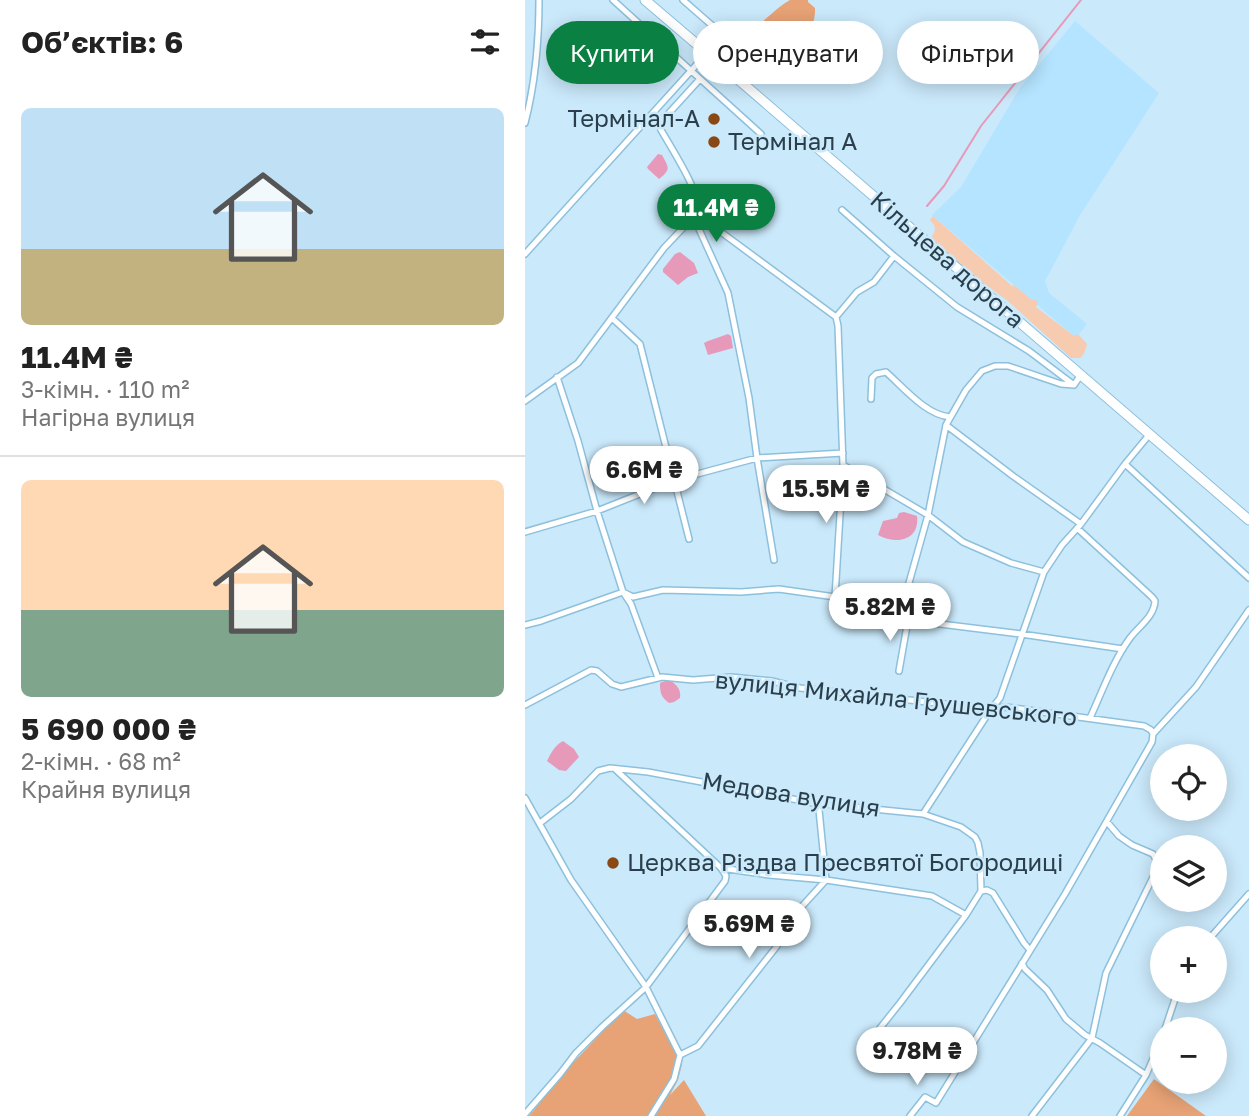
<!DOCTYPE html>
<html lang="uk">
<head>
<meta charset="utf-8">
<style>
	:root { --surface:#fff; --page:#f6f6f6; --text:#222; --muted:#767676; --line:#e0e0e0; --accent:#0b8043 }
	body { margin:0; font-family:"Golos Text",sans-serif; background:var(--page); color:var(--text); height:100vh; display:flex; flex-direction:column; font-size:26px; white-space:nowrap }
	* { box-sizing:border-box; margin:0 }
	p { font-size:23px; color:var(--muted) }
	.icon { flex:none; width:38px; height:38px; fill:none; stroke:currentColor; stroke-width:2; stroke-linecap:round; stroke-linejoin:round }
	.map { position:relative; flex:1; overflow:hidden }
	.sheet { display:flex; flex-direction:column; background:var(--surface); width:525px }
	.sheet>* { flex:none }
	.hud { position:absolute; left:21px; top:21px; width:597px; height:63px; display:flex; gap:14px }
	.buttons { position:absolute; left:625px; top:744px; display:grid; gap:14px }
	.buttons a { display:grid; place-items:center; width:77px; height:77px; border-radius:50%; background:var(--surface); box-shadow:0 4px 18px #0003; font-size:35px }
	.price { position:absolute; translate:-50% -60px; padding:0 16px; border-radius:24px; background:#fff; color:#222; font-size:23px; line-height:46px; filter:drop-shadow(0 2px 4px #0008) }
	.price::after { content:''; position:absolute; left:50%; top:42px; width:21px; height:16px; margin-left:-10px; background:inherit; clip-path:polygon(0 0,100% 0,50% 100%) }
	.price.on { background:var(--accent); color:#fff }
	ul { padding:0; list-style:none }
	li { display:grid; align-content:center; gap:14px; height:371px; padding:0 21px }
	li+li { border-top:2px solid var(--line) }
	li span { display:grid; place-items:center; height:217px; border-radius:10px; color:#555 }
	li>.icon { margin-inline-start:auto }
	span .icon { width:126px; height:126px; fill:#fffc; stroke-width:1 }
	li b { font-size:30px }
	h2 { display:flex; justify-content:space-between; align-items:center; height:84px; padding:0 21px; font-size:30px }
	.pill { padding:0 24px; border-radius:32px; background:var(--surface); box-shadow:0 4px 18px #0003; font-size:24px; line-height:63px }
	.pill.on { background:var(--accent); color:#fff }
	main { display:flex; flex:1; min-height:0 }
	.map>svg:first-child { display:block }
</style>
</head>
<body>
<main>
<section class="sheet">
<h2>Об’єктів: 6<svg class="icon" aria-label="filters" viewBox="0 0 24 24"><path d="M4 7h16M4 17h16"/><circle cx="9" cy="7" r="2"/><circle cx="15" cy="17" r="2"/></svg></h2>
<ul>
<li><span style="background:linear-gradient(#bfe0f5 65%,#c2b280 0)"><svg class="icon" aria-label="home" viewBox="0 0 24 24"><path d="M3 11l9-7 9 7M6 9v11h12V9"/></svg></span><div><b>11.4M ₴</b><p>3-кімн. · 110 m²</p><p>Нагірна вулиця</p></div></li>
<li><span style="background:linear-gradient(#ffd9b3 60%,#7fa58c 0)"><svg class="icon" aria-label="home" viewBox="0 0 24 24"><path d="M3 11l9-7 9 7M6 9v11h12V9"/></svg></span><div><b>5 690 000 ₴</b><p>2-кімн. · 68 m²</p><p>Крайня вулиця</p></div></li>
</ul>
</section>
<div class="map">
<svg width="724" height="1116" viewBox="0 0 724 1116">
	<rect width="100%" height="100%" fill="#cae9fb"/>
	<!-- built -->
	<path fill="#b4e4ff" d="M550,21L634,93L555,215L520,281L524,293L562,324L551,338L407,215L436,187L495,88Z"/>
	<!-- green -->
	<path fill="#f6cbb0" d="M408,216L487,286L489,285L507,300L509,299L513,302L511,307L549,336L553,334L562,344L559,354L555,358H546L483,301L440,270L405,239C411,231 412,227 405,220Z"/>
	<!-- forest -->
	<path fill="#e7a275" d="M265,0H283V2L290,8C291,31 272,59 251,69C238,68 221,57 217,43C226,32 252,7 265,0Z
		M98,1010L112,1019L130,1014L157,1064L153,1080L145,1095L159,1080L181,1116H4L44,1067Z
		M629,1079L681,1116H602Z"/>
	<!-- water -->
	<path fill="#e799b9" d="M133,154L137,155C144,168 146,169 134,179L123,169L122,167Z
		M155,252L169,263L173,273L163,277L153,285L138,272V269L150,254Z
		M203,334L206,336L208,348L183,355L179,343L183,341Z
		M379,512L392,516C395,541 371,545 353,535L358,521L372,518L374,513Z
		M140,681H146C153,686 156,690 155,698L149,702L144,703C136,697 135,693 135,683Z
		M38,741L49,749L54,757L41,771L34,770L22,761C26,753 30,745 38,741Z"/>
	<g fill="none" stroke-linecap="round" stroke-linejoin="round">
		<!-- stream -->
		<path stroke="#e799b9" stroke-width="2" d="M402,206L419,186L456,126L556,0"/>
		<!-- minor casing -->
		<g stroke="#8dc0dc" stroke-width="8">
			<path id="minor" d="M88,0L236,134
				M175,79L134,124L136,130C150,154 174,191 177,218L311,317
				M0,123C10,84 14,41 14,0
				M317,210L369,256L432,307L504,351L549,385
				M177,218L174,229L203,293L224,398L232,458L249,560
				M0,254L193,41L190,28L158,0
				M311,317L332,292L349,282L369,256
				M87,318L115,344L164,539
				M32,377L53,441L72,511L98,592L106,604L133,678
				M346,399L347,378L351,374L361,372C379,388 401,415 425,417
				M0,401L53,363L139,248L176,209
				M421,425L488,476L556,524
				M600,464L724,578
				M318,465L403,515L438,542L486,563L519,572
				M552,528L627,597L630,601C629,617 614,626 605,638C588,661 577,692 565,718
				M0,532L72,511L150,480L232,458L318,453
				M310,597L318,465L313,326L311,317
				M375,615L403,515L421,425L441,390L457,371L470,366H483L536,384L549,385L555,376
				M0,625L16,621L98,592L108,597L138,590L216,592L254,589L310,597L375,615L383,620L496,634L598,649
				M374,671L383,620
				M0,705L66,670L72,671L87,684L96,687L137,677L168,680L206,677L247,681L275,688L466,709L481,707L619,726L626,730L628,734
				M0,798L46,880L121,987L155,1055
				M289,803L294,810L301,880
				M398,814L466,709L475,698L519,572L537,545L556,524L600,464L624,435
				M15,823L46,799L73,771L85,768L123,772L289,803L398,814L436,827L450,837L453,843L455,853L456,891L441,915L375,1003L340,1047
				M196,868L244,875L301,880L407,896L441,915
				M456,891L462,890L468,893L499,943L504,949
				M685,938L724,894
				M497,963L500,969L522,990L541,1019L560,1035L575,1043L621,1075
				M640,1029L653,990
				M155,1055L173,1046L252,946L260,925L301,880
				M0,1114L35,1074L51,1053L77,1027L121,987L200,881L201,876L196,868L90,769
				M126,1116L149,1079L155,1055
				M385,1116L400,1097L411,1103L540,894L627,742L628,734L671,687L724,610
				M507,1116L567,1038L581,973L634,865L628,854L607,845L594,836L582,822
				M595,1116L621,1075L637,1038"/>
		</g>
		<!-- trunk casing -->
		<g stroke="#8dc0dc" stroke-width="11">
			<path id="trunk" d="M120,0L168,41
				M193,62L724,520"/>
		</g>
		<!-- minor -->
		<use href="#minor" stroke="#fff" stroke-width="5"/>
		<!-- trunk -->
		<use href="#trunk" stroke="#fff" stroke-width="9"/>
		<!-- trunk-bridge casing -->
		<g stroke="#8dc0dc" stroke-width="11" stroke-linecap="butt">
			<path id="trunk-bridge" d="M168,41L193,62"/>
		</g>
		<!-- trunk-bridge -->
		<use href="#trunk-bridge" stroke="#fff" stroke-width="9"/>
	</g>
	<!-- markers -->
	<g fill="#8a4815" stroke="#cae9fb" stroke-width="2.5">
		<circle cx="189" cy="119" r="7"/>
		<circle cx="189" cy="142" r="7"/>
		<circle cx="88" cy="863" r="7"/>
	</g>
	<g text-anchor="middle" stroke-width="5" stroke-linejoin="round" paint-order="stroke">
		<!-- poi labels -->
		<g font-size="24" fill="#2a3f4b" stroke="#cae9fb" text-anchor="start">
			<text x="175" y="127" text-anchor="end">Термінал-А</text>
			<text x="203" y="150">Термінал А</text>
			<text x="102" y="871">Церква Різдва Пресвятої Богородиці</text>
		</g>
		<!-- street labels -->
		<g font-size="24" fill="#2a3f4b" stroke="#cae9fb">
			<text transform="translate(422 260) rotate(41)" y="8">Кільцева дорога</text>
			<text transform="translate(371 699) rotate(6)" y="8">вулиця Михайла Грушевського</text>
			<text transform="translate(266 795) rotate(9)" y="8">Медова вулиця</text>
		</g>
	</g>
</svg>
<div class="buttons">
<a><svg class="icon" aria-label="locate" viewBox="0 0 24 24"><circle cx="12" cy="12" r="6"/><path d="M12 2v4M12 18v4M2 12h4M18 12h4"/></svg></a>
<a><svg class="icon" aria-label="layers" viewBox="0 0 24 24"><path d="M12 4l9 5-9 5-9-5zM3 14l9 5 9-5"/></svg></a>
<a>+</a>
<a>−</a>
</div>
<b class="price on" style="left:191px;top:244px">11.4M ₴</b>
<b class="price" style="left:119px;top:506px">6.6M ₴</b>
<b class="price" style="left:301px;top:525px">15.5M ₴</b>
<b class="price" style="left:365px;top:643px">5.82M ₴</b>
<b class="price" style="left:224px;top:960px">5.69M ₴</b>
<b class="price" style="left:392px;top:1087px">9.78M ₴</b>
<div class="hud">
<a class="pill on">Купити</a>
<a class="pill">Орендувати</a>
<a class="pill">Фільтри</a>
</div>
</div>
</main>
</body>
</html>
